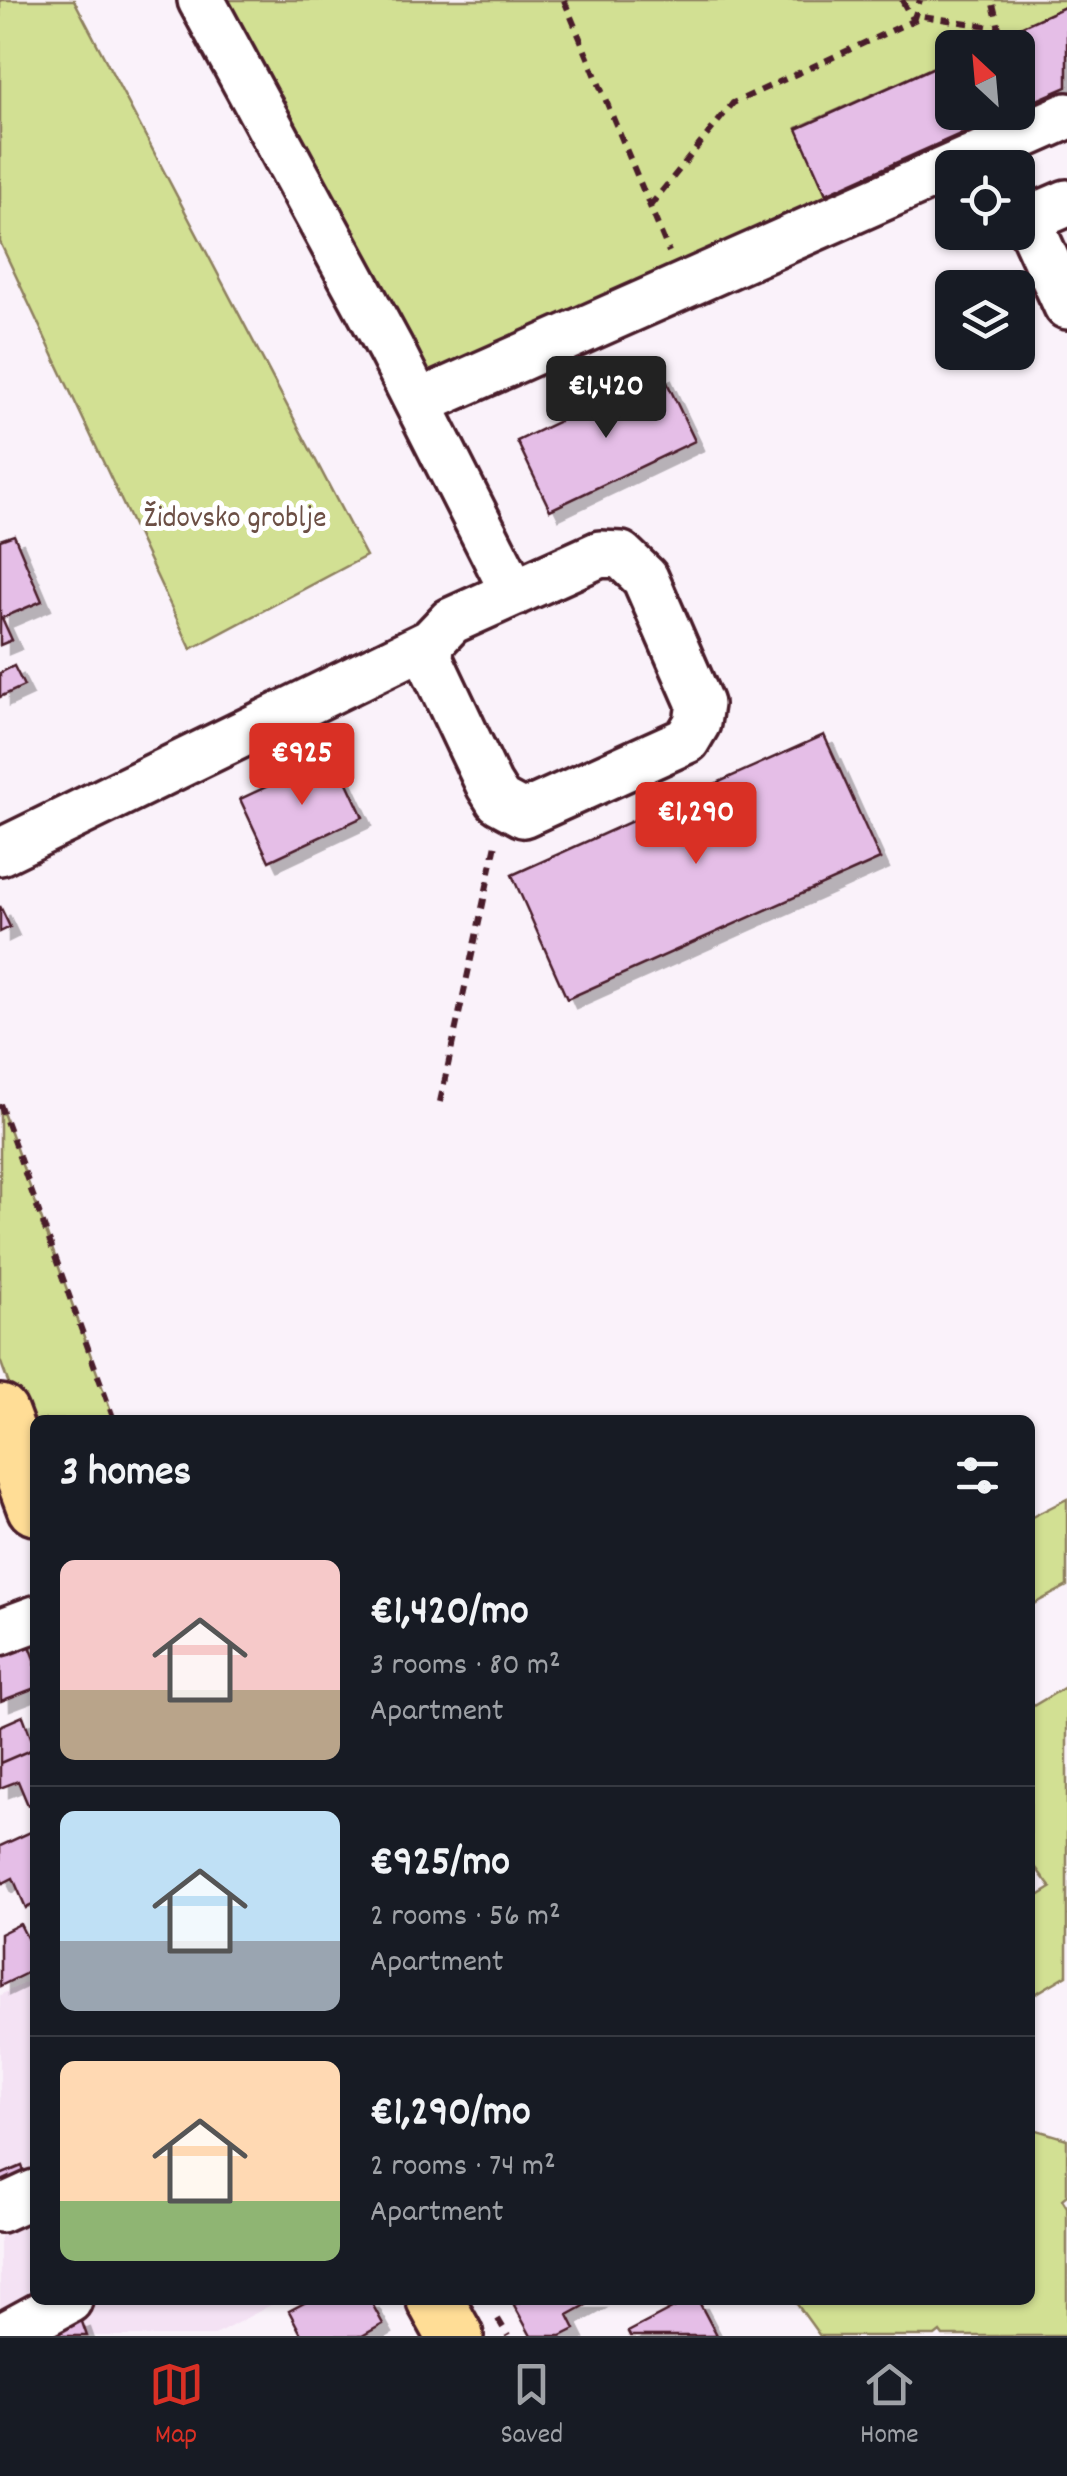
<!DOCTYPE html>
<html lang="en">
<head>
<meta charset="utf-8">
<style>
	:root { --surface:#171b24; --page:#242831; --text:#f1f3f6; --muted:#9ea1a6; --line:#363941; --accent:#d93025 }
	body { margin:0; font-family:Dekko,sans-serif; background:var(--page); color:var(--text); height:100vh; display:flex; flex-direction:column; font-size:38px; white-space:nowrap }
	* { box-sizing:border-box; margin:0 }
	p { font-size:32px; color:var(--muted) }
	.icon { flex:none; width:55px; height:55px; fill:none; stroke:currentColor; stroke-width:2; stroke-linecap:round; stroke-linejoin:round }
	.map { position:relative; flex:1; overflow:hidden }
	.drawer { position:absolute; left:30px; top:1415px; width:1005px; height:890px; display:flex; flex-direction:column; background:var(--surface); border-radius:15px; box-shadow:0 2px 8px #0004 }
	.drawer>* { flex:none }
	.needle { width:65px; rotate:334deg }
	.controls { position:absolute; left:935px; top:30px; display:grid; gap:20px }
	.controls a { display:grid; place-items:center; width:100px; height:100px; border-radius:15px; background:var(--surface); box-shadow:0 2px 8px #0004; font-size:50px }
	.price { position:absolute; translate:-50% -85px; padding:0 22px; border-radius:10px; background:var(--accent); color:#fff; font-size:32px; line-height:65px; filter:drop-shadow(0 2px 5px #0008) }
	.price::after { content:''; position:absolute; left:50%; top:60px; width:30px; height:22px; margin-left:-15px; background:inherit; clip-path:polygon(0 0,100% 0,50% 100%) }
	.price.active { background:#222; color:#fff }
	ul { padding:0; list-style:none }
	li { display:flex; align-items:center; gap:30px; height:250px; padding:0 30px }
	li+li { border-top:2px solid var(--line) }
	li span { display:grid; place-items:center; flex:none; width:280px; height:200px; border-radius:15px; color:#555 }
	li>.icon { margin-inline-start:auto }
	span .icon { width:120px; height:120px; fill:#fffc; stroke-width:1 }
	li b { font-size:42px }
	h2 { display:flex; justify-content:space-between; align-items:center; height:120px; padding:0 30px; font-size:42px }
	.dock { display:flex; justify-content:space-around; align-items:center; height:140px; border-top:2px solid var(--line); background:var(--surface); font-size:28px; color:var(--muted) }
	.dock a { display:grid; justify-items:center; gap:5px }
	.dock .active { color:var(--accent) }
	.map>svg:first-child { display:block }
</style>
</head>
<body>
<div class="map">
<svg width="1067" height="2336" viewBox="0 0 1067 2336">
	<defs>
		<filter id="shadow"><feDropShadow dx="9" dy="9" stdDeviation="0" flood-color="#0004"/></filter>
	</defs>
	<rect width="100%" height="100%" fill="#faf2fa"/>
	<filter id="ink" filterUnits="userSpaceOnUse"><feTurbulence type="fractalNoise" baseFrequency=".01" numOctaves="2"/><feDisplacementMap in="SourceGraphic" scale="20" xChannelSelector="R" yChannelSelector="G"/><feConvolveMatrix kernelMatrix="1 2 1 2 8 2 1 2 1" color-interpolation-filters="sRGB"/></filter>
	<g filter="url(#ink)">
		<!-- built -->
		<path fill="#f4e2f4" d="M35,1978V2300H280L213,2336H0V1995Z"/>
		<!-- green -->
		<path fill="#d2e093" stroke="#8e805f" stroke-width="2.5" d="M0,0H74L366,556L191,649L0,242Z
			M215,0H1067V6L978,47L952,48V59L797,128L832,208L428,376Z
			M0,1104L114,1420H35V1455L0,1360Z
			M1067,1499V1586L1030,1606V1518Z
			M1067,1686V1975L1030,1997V1901L1051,1888L1030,1860V1708Z
			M1030,2128L1067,2139V2195L1062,2199L1067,2207V2336H943L940,2332L935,2336H820L794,2300H1030Z"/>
		<!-- building -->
		<path fill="#e5bee7" stroke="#4a1f2b" stroke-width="2.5" filter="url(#shadow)" d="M1067,6V87L1030,103L1018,75V48H1005L1000,36Z
			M952,59V112H994L996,118L826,194L797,129Z
			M662,372L695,441L550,510L517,441Z
			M14,535L42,601L2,618L12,640L0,645V540Z
			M14,666L24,686L0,697V673Z
			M824,735L880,859L567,999L512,875Z
			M334,755L363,817L269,861L240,799Z
			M0,906L10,927L0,932Z
			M27,1638L35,1659V1688L1,1701L0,1648Z
			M23,1716L35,1748L0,1763V1726Z
			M35,1748V1802L28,1805L18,1781L0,1788V1763Z
			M35,1830V1904L26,1908L13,1878L3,1883L0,1877V1846Z
			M20,1924L35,1954V1969L0,1986V1934Z
			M22,2166L29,2185L0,2197V2175Z
			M310,2300H370L383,2324L362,2336H302L289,2311Z
			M524,2300H595L568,2315L575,2329L561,2336H531L514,2305Z
			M689,2300H698L717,2336H630L628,2332Z
			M81,2319L87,2336H33Z"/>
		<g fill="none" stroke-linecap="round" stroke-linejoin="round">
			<!-- minor casing -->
			<g stroke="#4a1f2b" stroke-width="52">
				<path id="minor" d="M201,0L390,348L514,593
					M1067,203L1032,218L1031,227L1067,306
					M418,403L1067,116
					M600,554L621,555L645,578L700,704L697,723L687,740L523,814L499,801L489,785L430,660L431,642L451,621Z
					M0,852L431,642
					M0,1632L35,1619
					M0,2209L35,2193
					M3,2336L69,2300"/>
			</g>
			<!-- major casing -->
			<g stroke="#4a1f2b" stroke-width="62">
				<path id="major" d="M0,1413L35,1507
					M435,2300L455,2336"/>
			</g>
			<!-- path -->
			<path stroke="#4a1f2b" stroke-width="6" stroke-dasharray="10 8" stroke-linecap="butt" d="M564,0L669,252
				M902,0L913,21
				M913,21L920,0
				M650,206L733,103L923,16L999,28L992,0
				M440,1102L496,844
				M0,1104L114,1420
				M498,2319L508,2336"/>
			<!-- minor -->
			<use href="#minor" stroke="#fff" stroke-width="45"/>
			<!-- major -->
			<use href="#major" stroke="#ffdd96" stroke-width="55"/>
		</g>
	</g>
	<g text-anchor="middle" stroke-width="10" stroke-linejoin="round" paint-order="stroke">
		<!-- park labels -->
		<g font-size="30" fill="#6c4f45" stroke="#fff">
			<text x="235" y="526">Židovsko groblje</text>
		</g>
	</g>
</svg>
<div class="controls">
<a><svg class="needle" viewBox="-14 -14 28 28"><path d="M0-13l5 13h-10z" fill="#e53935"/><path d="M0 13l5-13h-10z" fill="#9ea1a6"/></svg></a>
<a><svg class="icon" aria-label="locate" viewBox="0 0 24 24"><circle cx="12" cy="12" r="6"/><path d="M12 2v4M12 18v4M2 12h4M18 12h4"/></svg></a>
<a><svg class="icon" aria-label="layers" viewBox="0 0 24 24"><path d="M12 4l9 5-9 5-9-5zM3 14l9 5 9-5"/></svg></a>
</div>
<b class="price active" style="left:606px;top:441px">€1,420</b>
<b class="price" style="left:302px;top:808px">€925</b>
<b class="price" style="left:696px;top:867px">€1,290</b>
<section class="drawer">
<h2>3 homes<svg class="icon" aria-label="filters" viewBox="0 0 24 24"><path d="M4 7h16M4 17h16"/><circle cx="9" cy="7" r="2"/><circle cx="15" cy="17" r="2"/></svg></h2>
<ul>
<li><span style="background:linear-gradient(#f6c9c9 65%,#b9a48a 0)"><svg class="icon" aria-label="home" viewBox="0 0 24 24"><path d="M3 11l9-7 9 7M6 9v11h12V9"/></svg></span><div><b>€1,420/mo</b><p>3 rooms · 80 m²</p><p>Apartment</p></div></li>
<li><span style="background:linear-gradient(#bfe0f5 65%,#9aa5b1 0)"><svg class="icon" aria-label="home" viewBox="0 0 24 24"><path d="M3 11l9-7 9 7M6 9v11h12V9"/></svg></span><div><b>€925/mo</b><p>2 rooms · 56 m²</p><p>Apartment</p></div></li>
<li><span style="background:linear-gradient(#ffd9b3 70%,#8fb573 0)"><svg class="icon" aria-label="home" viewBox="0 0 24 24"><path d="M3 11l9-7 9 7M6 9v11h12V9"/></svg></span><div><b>€1,290/mo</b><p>2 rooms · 74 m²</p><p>Apartment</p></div></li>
</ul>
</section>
</div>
<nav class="dock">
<a class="active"><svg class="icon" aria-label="map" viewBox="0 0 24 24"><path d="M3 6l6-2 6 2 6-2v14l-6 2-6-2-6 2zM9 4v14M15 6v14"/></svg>Map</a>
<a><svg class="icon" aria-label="saved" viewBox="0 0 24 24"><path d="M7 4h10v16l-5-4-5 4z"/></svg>Saved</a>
<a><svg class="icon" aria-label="home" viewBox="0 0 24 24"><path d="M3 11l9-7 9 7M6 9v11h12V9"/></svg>Home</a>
</nav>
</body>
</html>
